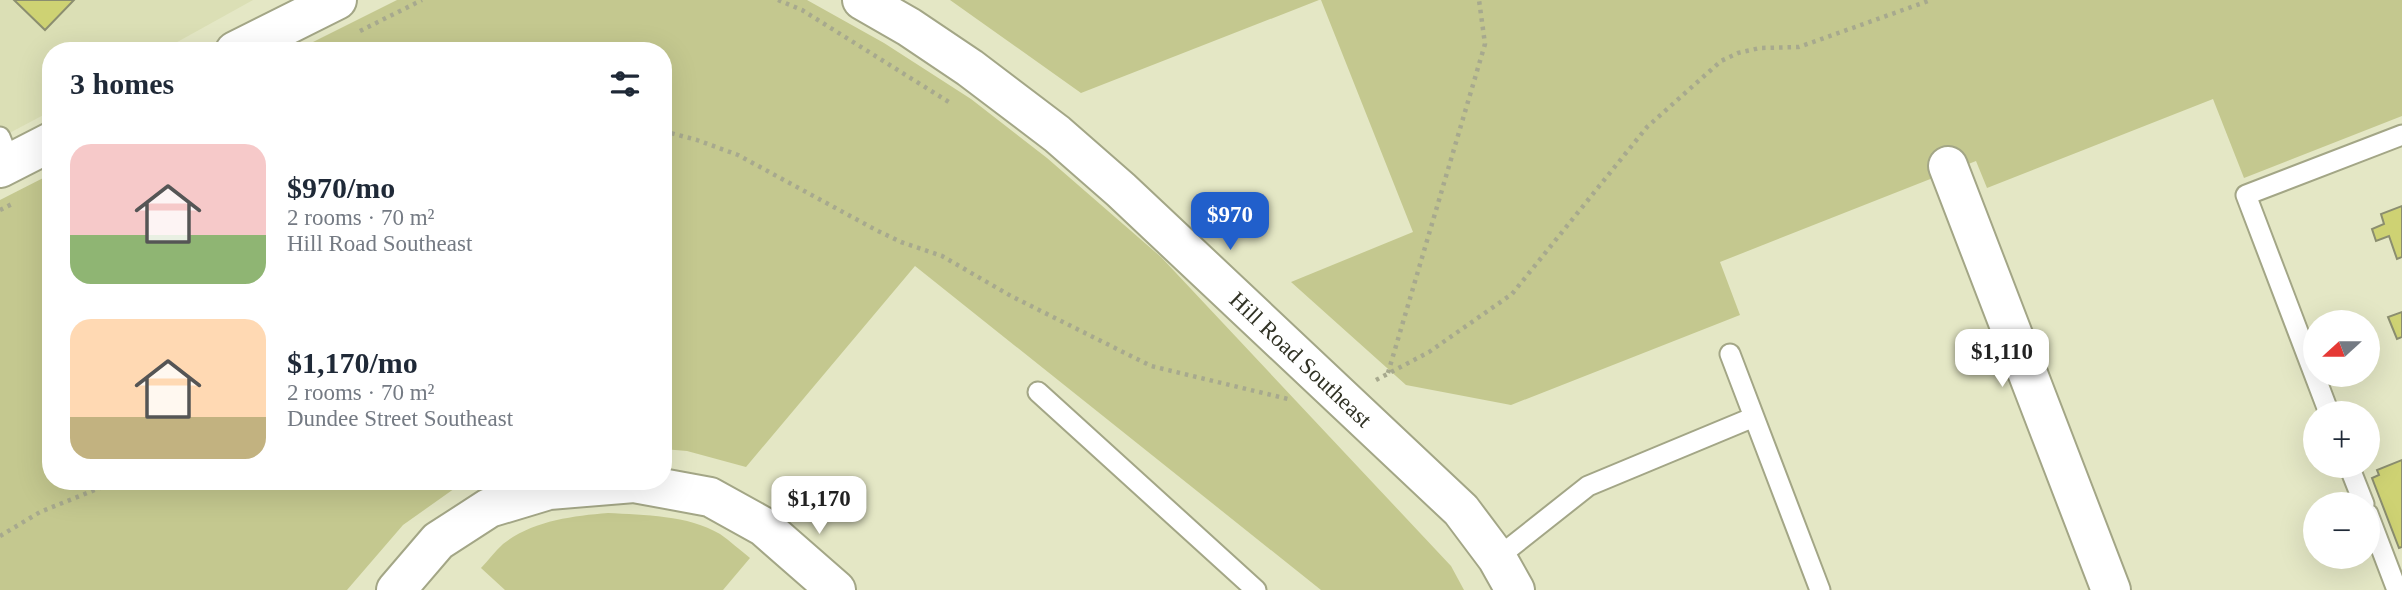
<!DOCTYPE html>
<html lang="en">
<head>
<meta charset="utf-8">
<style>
	:root { --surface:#fff; --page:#f6f6f7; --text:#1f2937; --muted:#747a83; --accent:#215fcb }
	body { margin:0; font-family:Georgia,serif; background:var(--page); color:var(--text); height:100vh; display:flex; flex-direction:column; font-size:26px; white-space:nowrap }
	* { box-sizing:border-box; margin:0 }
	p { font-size:23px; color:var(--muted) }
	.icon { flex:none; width:38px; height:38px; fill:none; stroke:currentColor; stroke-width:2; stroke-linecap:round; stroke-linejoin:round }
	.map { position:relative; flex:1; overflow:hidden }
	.sheet { position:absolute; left:42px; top:42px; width:630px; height:448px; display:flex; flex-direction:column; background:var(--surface); border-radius:28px; box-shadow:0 7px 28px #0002 }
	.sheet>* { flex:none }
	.needle { width:46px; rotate:249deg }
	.buttons { position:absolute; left:2303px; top:310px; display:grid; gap:14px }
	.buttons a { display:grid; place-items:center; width:77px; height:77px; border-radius:50%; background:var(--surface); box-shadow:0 7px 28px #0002; font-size:35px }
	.price { position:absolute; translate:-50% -60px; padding:0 16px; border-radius:14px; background:#fff; color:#222; font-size:23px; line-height:46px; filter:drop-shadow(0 2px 4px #0008) }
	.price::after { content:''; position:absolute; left:50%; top:42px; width:21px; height:16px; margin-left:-10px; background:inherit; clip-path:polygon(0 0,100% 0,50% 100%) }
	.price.selected { background:var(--accent); color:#fff }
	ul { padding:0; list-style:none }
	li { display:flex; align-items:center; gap:21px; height:175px; padding:0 28px }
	li span { display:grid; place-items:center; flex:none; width:196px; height:140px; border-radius:21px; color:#555 }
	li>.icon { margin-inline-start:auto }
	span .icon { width:84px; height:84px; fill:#fffc; stroke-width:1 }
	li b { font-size:30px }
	h2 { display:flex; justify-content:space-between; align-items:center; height:84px; padding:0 28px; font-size:30px }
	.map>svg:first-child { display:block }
</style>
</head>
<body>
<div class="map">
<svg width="2402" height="590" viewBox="0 0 2402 590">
	<rect width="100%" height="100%" fill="#e4e7c5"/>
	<!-- built -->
	<path fill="#dbdfb5" d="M0,0H253L161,51H51V111L0,138Z"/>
	<!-- green -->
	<path fill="#c4c88f" d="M397,0H807L884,43L971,99L1047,158L1161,257L1451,566L1464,590H1321L915,266L746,467L687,451L663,449V51H295Z
		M950,0H1319L1081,93Z
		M1321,0H2402V116L2244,178L2213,99L1987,188L1976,161L1720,262L1740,315L1511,405L1406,385L1291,282L1413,232Z
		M51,174V481H467L458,486L403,525L347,590H0V200Z
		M608,513C644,515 688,515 720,534C730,541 740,550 750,558L723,590H505L481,568C488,561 495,551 503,544C532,521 572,516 608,513Z"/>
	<!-- building -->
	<path fill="#ced273" stroke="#8b8e6f" stroke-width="2" d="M14,0H74L45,30Z
		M2402,206V257L2397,259L2389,236L2376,241L2372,229L2384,224L2381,214Z
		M2402,312V337L2397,339L2388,317Z
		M2402,460V547L2399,548L2372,478L2379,475L2377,470Z"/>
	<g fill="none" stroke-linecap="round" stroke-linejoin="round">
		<!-- lane casing -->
		<g stroke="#a3a686" stroke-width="23">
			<path id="lane" d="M0,137L10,162
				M1730,354L1820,590
				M1038,392L1256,590
				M2329,413L2246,195L2402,135
				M2349,466L2364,504
				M2368,514L2397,590
				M1497,558L1588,486L1754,417"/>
		</g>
		<!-- street casing -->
		<g stroke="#a3a686" stroke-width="42">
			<path id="street" d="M1948,166L2111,590
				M396,590L438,541L489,508L549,490L634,483L710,497L764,527L836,590"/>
		</g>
		<!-- secondary casing -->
		<g stroke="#a3a686" stroke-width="42">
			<g id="secondary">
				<path id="s1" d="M862,0L909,27L970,68L1057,134L1121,190L1461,510L1497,558L1515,590"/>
				<path d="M235,51L337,0"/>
				<path d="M0,168L51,142"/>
			</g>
		</g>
		<!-- path -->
		<path stroke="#a7a98e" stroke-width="4.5" stroke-dasharray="3.5 5" stroke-linecap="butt" d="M778,0L802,10L952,104
			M360,31L422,0
			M663,131L697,140L738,155L876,230L901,242L942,256L1011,296L1151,366L1288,399
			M0,210L12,204
			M1388,373L1485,44L1479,0
			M1376,380L1429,352L1512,294L1647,127L1721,61L1738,53L1760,48L1799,47L1931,0
			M0,536L40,512L117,481"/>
		<!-- lane -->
		<use href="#lane" stroke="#fff" stroke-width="19"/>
		<!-- street -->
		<use href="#street" stroke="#fff" stroke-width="38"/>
		<!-- secondary -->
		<use href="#secondary" stroke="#fff" stroke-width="38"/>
	</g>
	<g text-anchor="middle" stroke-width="6" stroke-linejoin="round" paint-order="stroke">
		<!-- street labels -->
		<g font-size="23" fill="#313225" stroke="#e4e7c5">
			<text dy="8" stroke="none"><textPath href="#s1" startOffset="569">Hill Road Southeast</textPath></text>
		</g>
	</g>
</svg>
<div class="buttons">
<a><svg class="needle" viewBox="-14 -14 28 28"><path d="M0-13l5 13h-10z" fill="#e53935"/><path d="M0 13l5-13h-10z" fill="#747a83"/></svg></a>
<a>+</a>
<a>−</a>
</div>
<b class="price selected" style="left:1230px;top:252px">$970</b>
<b class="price" style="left:2002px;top:389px">$1,110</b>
<b class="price" style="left:819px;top:536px">$1,170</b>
<section class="sheet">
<h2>3 homes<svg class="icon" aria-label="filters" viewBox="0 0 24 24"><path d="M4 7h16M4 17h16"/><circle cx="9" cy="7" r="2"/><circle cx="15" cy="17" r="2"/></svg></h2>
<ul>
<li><span style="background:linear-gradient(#f6c9c9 65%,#8fb573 0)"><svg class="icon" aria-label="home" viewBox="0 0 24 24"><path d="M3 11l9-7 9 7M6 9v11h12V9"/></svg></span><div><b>$970/mo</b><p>2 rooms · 70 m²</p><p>Hill Road Southeast</p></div></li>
<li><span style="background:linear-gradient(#ffd9b3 70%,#c2b280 0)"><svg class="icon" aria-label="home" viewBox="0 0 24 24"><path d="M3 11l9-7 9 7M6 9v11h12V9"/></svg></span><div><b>$1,170/mo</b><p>2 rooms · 70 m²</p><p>Dundee Street Southeast</p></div></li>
</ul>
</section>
</div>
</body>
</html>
